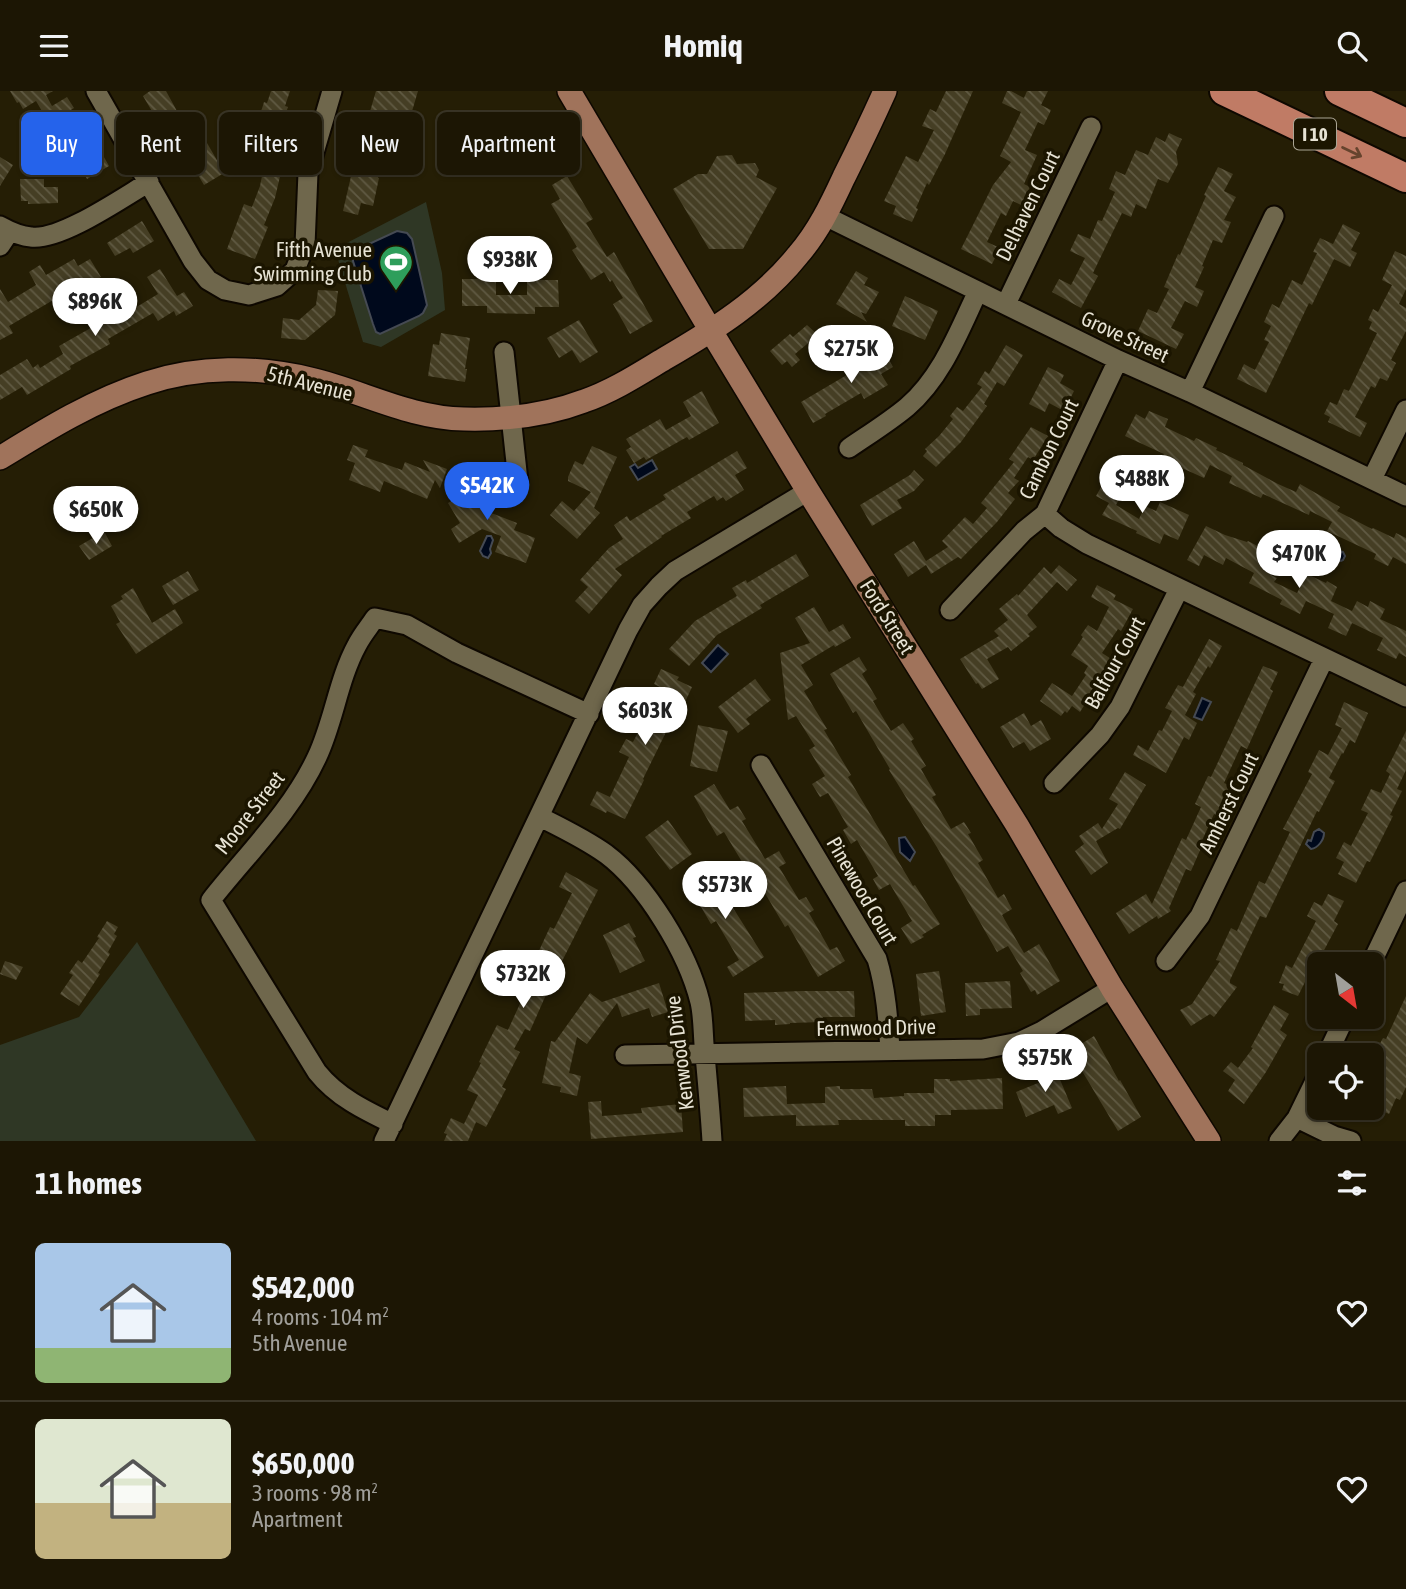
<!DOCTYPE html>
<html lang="en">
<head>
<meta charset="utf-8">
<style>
	:root { --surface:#1c1604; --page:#292313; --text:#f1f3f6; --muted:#a09f9a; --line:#3a3526; --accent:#2563eb }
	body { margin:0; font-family:"Asap Condensed",sans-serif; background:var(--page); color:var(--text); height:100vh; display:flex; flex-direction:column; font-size:26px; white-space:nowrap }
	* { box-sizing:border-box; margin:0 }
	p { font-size:23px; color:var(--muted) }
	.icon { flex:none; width:38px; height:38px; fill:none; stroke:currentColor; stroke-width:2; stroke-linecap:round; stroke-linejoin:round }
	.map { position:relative; height:1050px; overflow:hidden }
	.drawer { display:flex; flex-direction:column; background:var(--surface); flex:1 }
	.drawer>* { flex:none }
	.banner { position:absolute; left:21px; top:21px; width:700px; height:63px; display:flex; gap:14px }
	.needle { width:46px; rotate:149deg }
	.buttons { position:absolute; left:1307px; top:861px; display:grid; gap:14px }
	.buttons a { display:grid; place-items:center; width:77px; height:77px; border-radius:10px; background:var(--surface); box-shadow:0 2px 5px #0004,0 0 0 2px var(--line); font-size:35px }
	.price { position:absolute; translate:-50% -60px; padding:0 16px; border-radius:24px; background:#fff; color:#222; font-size:23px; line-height:46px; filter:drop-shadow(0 2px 4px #0008) }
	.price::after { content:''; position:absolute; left:50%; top:42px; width:21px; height:16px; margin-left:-10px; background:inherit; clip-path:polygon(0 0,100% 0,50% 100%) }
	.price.selected { background:var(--accent); color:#fff }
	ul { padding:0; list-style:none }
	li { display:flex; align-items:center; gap:21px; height:175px; padding:0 35px }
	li+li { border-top:2px solid var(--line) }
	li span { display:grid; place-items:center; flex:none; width:196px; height:140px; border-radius:10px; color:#555 }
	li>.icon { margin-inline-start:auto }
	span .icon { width:84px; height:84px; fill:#fffc; stroke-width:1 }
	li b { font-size:30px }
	h2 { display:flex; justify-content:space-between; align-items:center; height:84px; padding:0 35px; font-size:30px }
	.pill { padding:0 24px; border-radius:10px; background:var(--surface); box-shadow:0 2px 5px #0004,0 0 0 2px var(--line); font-size:24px; line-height:63px }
	.pill.selected { background:var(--accent); color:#fff }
	header { display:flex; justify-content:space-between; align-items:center; height:91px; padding:0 35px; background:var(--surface); font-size:32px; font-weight:700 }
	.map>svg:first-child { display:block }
</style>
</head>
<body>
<header><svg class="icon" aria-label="menu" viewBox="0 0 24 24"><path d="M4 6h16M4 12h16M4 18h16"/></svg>Homiq<svg class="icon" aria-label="search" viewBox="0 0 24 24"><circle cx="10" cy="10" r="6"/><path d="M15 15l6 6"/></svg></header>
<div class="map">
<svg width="1406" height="1050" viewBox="0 0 1406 1050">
	<defs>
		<pattern id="building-back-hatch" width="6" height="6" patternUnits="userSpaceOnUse" patternTransform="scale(1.75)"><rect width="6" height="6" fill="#453e24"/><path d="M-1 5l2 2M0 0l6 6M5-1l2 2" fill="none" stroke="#605a43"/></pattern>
	</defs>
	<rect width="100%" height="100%" fill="#251e05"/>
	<!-- green -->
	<path fill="#2f3725" d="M426,111L442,182L445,219L381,256L363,251L337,165V157Z
		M137,851L256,1050H0V954L79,926Z"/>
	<!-- water -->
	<path fill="#00091c" stroke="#454a53" stroke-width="2" d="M397,140L407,142L412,148L427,214L423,222L419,225L380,243L376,241L373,233L353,170V164L356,159Z
		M652,369L657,378L638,389L630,376L635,373L638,377Z
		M487,445H491L493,449L490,458L491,462L488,467L483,465L480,460Z
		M1328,451H1333L1337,459L1343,461L1345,465L1343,469L1341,470L1330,467L1329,462L1325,456Z
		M718,554L728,563L711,581L702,572Z
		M1202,607L1211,611L1202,629L1194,626Z
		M1319,738L1324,742C1324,749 1318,757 1311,758L1306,753L1308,749L1311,750L1314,741Z
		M905,746L915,761L910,770L900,761L899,747Z"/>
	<!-- building -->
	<path fill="url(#building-back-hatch)" d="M10,0H53L46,4L52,15L67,6L74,17L49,32L36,10L23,18L19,11L17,12Z
		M150,0H166L189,42L196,38L205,53L207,52L218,71L223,69L229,79L204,94L198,84L196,85L194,83L190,85L182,73L191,68L173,38L171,39L162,23L156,27L143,5Z
		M271,0H290L285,15L288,16L283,30L260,24L264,11L267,12Z
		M376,0H418L402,54L397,52L394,63L386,61L378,87H379L373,115L361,112L358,124L343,120L352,81L361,83L367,63L362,61L368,42L364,41Z
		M946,0H973L945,63L929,94L927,92L916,117L918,118L912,131L893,123L896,115L884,110L906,65L918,71L934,39L922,35L930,18L936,21Z
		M1007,0H1011L1024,7L1027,0H1048L1041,14L1051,19L1044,34L1038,31L1025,59L1037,64L1024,93L1030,96L1021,114L1013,110L1006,125L1001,122L987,151L1000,157L992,173L961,158L993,94L1011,71L1000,65L1021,21L1002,12Z
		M87,36L109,75L87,88L75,66L66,71L56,54Z
		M1169,42L1182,48L1176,61L1178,73L1168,92L1158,88L1146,118L1136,113L1131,126L1122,122L1093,182L1098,185L1081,217L1052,201L1059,188L1071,194L1085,167L1070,160L1078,143L1090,148L1098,129L1102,130L1115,101L1109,98L1116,80L1125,84L1136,59L1148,64L1156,46L1165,51Z
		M271,43L287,48L282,64L281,81L275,107L264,134L268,136L255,168L227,158L244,113L252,116L260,95L262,85L258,83Z
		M732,64L737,73L755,72L759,79L756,86L777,97L743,158H709L673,98L698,83H707L717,65Z
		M0,66L13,74L0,95Z
		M1218,76L1233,83L1224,100L1236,106L1224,129L1231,131L1222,152L1213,149L1202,175L1204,176L1195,196L1204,200L1197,216L1185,210L1171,237L1184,243L1176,258L1138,240L1148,218L1157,222L1169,198L1164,196L1178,163L1180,164L1206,105L1204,104Z
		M567,85L593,128L586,132L607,166L614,161L653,230L630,243L613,213L623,207L612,189L610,191L604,181L591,189L572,159L577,156L551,113L560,108L552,94Z
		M20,88H44V96H58V112L28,113V110H21Z
		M142,130L154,150L133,162L130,157L115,165L107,152Z
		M1343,133L1360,142L1351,159L1357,162L1350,176L1334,168L1312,214L1309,212L1266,302L1237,288L1244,273L1255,279L1269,251L1264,249L1271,235L1264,231L1272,213L1279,217L1292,189L1302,194L1317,162L1313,161L1320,147L1333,153Z
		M1395,160L1406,165V198L1399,213L1406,217V240L1391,269L1396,272L1387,290L1380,287L1375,297L1371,295L1355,326L1367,332L1360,346L1328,331L1330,326L1324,323L1330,311L1337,314L1344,298L1349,300L1377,242L1369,238L1372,231L1368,229L1373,218L1378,221L1392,194L1382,189Z
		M74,168L78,175L90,168L101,186L74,201L72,198L9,235L13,242L0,249V198L8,211L36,194L29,181L40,174L46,184Z
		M160,178L177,205L184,201L193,215L176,225L174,220L158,230L153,222L108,248L110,253L70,275L71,278L27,304L22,296L0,309V284L27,268L33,277L38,273L40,277L63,263L59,255L96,234L95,232L126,213L130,220L158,203L147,186Z
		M856,180L868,187L864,194L879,201L866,223L861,221L867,231L836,213Z
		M462,188H496V204H527V189H558L559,216H535V223L487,222V215H462Z
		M318,199L338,200L335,224L305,249L281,247L283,227L299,229L316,214Z
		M905,205L938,220L925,249L892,235Z
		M579,229L598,261L580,272L572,259L559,267L547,247Z
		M807,234L818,244L795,263L800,269L792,276L787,270L782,274L770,260L790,243L793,246Z
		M441,242L470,247L465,278H467L465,291L428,285L433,253L439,254Z
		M1006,254L1023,264L1004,295L997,291L984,313L987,315L961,351L936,376L923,365L927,360L925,358L939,345L953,328L950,325L957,316L963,320L982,296L977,293L985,280L989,283Z
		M881,255L893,276L881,283L888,294L864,308L861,302L825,323L826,325L813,332L801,311L857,278L853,271Z
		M1048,276L1064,284L1060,292L1074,300L1064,320L1049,312L1045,321L1029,313Z
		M702,300L719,332L689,349L687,346L646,369L644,366L634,372L626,359L631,356L626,348L660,328L666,339L691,325L683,311Z
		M1149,320L1168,328L1165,336L1194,350L1196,347L1217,357L1216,359L1243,372V374L1278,393L1296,401L1300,393L1340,416L1337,420L1372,438L1373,437L1394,447L1396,442L1406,447V473L1393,466L1388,475L1374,468L1376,463L1327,440L1332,431L1310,420L1309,424L1263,403L1261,407L1229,392L1232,385L1210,374L1204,387L1162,368L1164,363L1125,345L1136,323L1145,328Z
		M1031,336L1048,345L1033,369L1028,366L1014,387L1019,390L1008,402L1015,408L997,431L961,468L958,466L931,483L926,474L908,486L894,463L914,450L926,470L948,456L942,450L965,426L973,433L987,417L981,412L1014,371L1009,368Z
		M353,354L368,359L365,366L402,379L405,371L430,381L423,369L447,378L440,397L435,389L427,408L384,390L380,401L349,389L355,372L347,369Z
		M592,355L617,366L594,417L600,422L577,448L550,424L562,410L574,420L591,401L568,390V386L575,370L583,374Z
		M737,360L747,377L735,384L744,399L726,410L723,406L717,410L714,405L687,421L691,427L661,445L662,446L615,478L622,484L589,523L575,510L588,496L580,489L597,470H599L598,469L609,457L623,448L614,434L627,425L630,430L666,408L663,404Z
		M914,379L924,389L914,400L897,409L902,417L872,435L860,414L910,384Z
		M473,383L484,403L468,413L517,432L514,439L535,447L526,472L495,461L501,445L482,438L459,452L451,438L460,432L448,412L463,403L448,397Z
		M1108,384L1127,394L1116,414L1139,428L1145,415L1156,420L1160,411L1189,424L1178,449L1164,443L1160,453L1136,442L1137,440L1102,424L1109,412L1096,405Z
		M1206,435L1225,444L1247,451L1248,450L1278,466L1269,483L1277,487L1274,491L1297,502L1307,483L1326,492L1327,490L1337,496L1331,510L1352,520L1357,510L1368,516L1370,510L1385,518L1380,528L1406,540V566L1399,562L1396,568L1377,559L1383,547L1352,532L1346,545L1328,537L1334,523L1306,510L1300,523L1280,513L1282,509L1249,492L1254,482L1226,467L1223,474L1204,464L1199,475L1187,469Z
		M105,442L112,455L89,469L79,455L98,444Z
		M796,463L809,485L760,514L762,517L717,544L689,575L669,558L695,530L737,505L732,497L746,489L747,492Z
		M1059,474L1077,489L1067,500L1057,491L1027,524L1037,536L1028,543L1030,545L1011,560L1008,556L987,568L999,588L982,598L978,592L976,593L960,568L999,545L994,540L1008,529L999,518L1017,503L1018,505L1044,476L1051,483Z
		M188,480L199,499L173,514L162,495Z
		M1097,494L1116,504L1109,516L1091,506Z
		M133,497L152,532L175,518L183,532L136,563L116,533L120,531L111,515L123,508L121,505Z
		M1113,508L1133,518L1121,540L1118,538L1102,562L1113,569L1080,621L1072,615L1067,622L1065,620L1061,625L1040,610L1052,592L1072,605L1086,584L1084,582L1088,575L1071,564L1083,546L1081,544L1088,534L1097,540Z
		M814,516L829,541L843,533L851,547L835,556L834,554L801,574L813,594L804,600L827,638L824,639L851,684L848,686L913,795L915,794L940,833L922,844L924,846L911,853L901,837L912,830L890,793L879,799L873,788L878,785L857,749L851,753L843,739L848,736L828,702L820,706L812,693L825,685L809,659L815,655L796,625L788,629L780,562L810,552L795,527Z
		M1209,548L1222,555L1210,577L1208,575L1193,601L1196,603L1185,624L1197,632L1189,649L1184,646L1166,682L1133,664L1138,654L1148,660L1159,639L1162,640L1172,620L1165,617L1178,594L1183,596Z
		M859,566L867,579L862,583L877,608L873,610L891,640L903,632L914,648L911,650L926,675L921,678L936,704L932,706L951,738L964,731L971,742L968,743L983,769L978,772L998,807L1004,803L1012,818L1002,824L1024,862L1039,853L1060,890L1037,904L1035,899L1031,901L1020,882L1023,880L1008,855L997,861L938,758L889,679L890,678L856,620L853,622L830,583Z
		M1263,575L1278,581L1270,598L1273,600L1247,658L1241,655L1224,692L1231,695L1218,725L1214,723L1199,756L1201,757L1191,780L1186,778L1169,817L1171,820L1158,828L1157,825L1129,843L1116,822L1146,803L1152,813L1182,747L1186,749L1201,716L1195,713L1208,685L1211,686Z
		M661,578L679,586L677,589L692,596L675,633L671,631L643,688L644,689L625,728L607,720L606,722L590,714L597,700L610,706L629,666L619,661L626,648L633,651L647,624L653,627L666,599L654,593Z
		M755,588L771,609L746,628L750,633L738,642L718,616Z
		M1344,611L1368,622L1355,652L1350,649L1343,663L1342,662L1329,687L1335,690L1319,721L1317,720L1266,827L1260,825L1230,889V892L1237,896L1214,926L1210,923L1191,935L1180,919L1192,913L1220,870L1216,869L1231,837L1237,840L1259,790L1265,793L1290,741L1283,738L1312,683L1308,681L1319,659L1328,664L1342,637L1335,634Z
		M1024,622L1031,635L1041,629L1051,648L1030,660L1024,651L1013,657L1000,636Z
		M698,634L728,640L717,681L690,675Z
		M1406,640V679L1397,698L1402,700L1390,724L1393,725L1370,771L1367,770L1356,792L1338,783L1344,771L1336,767L1344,751L1351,755L1368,722L1361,719L1371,698L1381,702L1390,683L1386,680Z
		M1125,681L1146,694L1120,738L1118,737L1096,750L1108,772L1091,784L1075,760L1084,753L1079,745L1098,732L1102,738L1118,713L1109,708Z
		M714,693L730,719L738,715L746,728L742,730L765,768L779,760L786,772L779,776L799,809L806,806L814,819L809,822L830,859L837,856L845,870L818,886L788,834L785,836L756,787L753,789L724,741L717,745L694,705Z
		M668,729L692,763L670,779L645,746Z
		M566,781L598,799L553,888L530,940L525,938L514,958L520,961L502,996L506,998L486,1036L476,1031L468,1050H444L447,1043L444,1042L451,1027L464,1033L478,1004L467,999L481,972L479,971L490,948L497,934L508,939L523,906L512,901L520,884L531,861L537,864L550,836L554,838L572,802L559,796Z
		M711,782L764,866L733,886L727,876L739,869L716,830L711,833L697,809L690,812L682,799Z
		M1328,803L1344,810L1334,830L1338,833L1322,863L1324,864L1314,883L1310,881L1298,905L1282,899L1284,893L1279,892L1286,874L1292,877L1316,830L1307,825L1314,811L1322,815Z
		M107,830L118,836L114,843L117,845L108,861L110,863L98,882L100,883L79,915L60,903L73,884L69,882L78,869L82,872L99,847L97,846Z
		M629,832L636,846L633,847L645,870L620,882L603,844Z
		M5,870L23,876L16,889L0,883Z
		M939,880L946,921L921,925L916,883Z
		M1010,890L1012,917L980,918V924L966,925L965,892Z
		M659,892L668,921L652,926L649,917L622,926L617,912L587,953L577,946L569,982L581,985L577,1005L560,1001L561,996L542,992L551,950L555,951L590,902L602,911Z
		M802,900H854L855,926H823V931L790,932V933L775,934V929L745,930L744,902Z
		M1406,905V996L1400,1009L1396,1007L1389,1023L1372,1015V1010L1386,979L1375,973L1381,962L1376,960L1383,947L1386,948Z
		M1274,914L1289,923L1280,939L1287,944L1266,981L1244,1013L1228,1000L1235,989L1223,980L1231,971L1238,977L1253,957L1251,956Z
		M1094,945L1119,990L1120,989L1141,1026L1118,1040L1070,960Z
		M1053,972L1072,1017L1058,1023L1054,1014L1026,1026L1016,1001L1043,990L1038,978Z
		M1002,987L1003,1018L951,1019V1024H935V1035H905V1029H838L839,1034L796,1035V1024L744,1026L743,997L786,995L787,1013L825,1012V996L840,995V998H872L874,1007L904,1005V1002H934V988H950V990Z
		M601,1010L602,1025L642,1022L641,1017L681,1013L683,1041L591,1048L588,1011Z"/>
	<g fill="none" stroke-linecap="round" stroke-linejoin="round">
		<!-- minor casing -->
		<g stroke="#0e0800" stroke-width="23">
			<path id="minor" d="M96,0L193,170L208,189L225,199L249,204L277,195L295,179L305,154L308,82L332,0
				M825,125L1118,269L1190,301L1406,405
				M0,135C9,140 20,145 31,146C60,150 122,107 149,91
				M0,155L10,140
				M1006,213L1091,36
				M504,261L518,390
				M1190,301L1274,125
				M849,357C868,344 889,331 907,316C942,286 959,240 978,200
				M1372,388L1406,319
				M1045,423L1061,437L1087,453L1406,606
				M950,519L1024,440L1045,423L1118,269
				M761,674L877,868C886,898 888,928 890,959
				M1054,692L1100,644L1120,616L1179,498
				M540,726C562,737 585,748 606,763C646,793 688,862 700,911C703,924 703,939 704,953C707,986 710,1018 712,1050
				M1166,870L1200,825L1324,568
				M1371,873L1406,800
				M625,964L983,958L1019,951L1042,940L1112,897
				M1327,964L1345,926
				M1297,1027L1334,1045L1351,1050
				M393,1033C364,1019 337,1006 317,981L211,809C247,763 292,720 317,666C334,630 338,589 357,554C362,544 369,536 375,527L407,534L457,562L589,623
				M384,1050L628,539L642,514L659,495L675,480L808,400
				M1279,1050L1297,1027L1320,980"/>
		</g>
		<!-- major casing -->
		<g stroke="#0e0800" stroke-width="26">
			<path id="major" d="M569,0L711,240L808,400L1017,734L1112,897L1209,1050
				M0,367C47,338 94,309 147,292C198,275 258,275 310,288C362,300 409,327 464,328C503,329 547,324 584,310C613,300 639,283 664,268C714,239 762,209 798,164C818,141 831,114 844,86C858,58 872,29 885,0"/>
		</g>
		<!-- highway casing -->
		<g stroke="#0e0800" stroke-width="32">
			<path id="highway" d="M1224,0L1406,87
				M1339,0L1406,32"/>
		</g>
		<!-- minor -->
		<use href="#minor" stroke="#6f674c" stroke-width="19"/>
		<!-- major -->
		<use href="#major" stroke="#a0735b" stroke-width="23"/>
		<!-- highway -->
		<use href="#highway" stroke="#c07b65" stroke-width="28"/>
	</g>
	<!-- one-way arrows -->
	<defs><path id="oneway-shaft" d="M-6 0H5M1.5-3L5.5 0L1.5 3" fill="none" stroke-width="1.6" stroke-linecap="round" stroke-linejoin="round" transform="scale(1.75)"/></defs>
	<use stroke="#65432d" href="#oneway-shaft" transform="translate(1352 61) rotate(26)"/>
	<!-- icons -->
	<defs>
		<g id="stadium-pin" transform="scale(1.75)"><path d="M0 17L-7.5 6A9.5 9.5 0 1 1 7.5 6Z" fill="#2e9e5b" stroke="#1b1500"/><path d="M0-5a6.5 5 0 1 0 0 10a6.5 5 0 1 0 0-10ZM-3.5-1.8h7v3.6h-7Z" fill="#fff"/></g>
	</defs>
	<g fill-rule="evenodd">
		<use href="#stadium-pin" x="396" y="171"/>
	</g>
	<g text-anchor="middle" stroke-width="7" stroke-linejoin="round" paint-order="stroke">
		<!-- shield labels -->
		<rect fill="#1b1500" stroke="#aaa594" stroke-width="2" x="1294" y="27.5" width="42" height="31" rx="5"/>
		<g font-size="19" font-weight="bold" fill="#e7e3d4">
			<text x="1315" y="50">I 10</text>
		</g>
		<!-- street labels -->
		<g font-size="21" fill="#e7e3d4" stroke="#1b1500">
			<text transform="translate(1028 115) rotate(-64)" y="7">Delhaven Court</text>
			<text transform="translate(1125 246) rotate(25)" y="7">Grove Street</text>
			<text transform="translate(310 293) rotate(14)" y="7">5th Avenue</text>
			<text transform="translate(1049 358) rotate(-64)" y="7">Cambon Court</text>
			<text transform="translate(887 526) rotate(58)" y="7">Ford Street</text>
			<text transform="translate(1115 572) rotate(-61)" y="7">Balfour Court</text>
			<text transform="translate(1229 712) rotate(-64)" y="7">Amherst Court</text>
			<text transform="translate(250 722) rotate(-52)" y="7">Moore Street</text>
			<text transform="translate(862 800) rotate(60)" y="7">Pinewood Court</text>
			<text transform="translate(876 937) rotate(-1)" y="7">Fernwood Drive</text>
			<text transform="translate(680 962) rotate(-97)" y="7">Kenwood Drive</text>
		</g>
		<!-- poi labels -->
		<g font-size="21" fill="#e7e3d4" stroke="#1b1500" text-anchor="end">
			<text x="372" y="166">Fifth Avenue<tspan x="372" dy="24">Swimming Club</tspan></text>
		</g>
	</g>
</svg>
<div class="buttons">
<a><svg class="needle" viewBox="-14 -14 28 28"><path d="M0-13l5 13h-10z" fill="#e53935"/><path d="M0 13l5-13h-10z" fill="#a09f9a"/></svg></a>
<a><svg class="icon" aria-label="locate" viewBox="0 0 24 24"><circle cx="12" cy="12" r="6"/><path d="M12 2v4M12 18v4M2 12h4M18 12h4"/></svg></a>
</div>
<b class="price" style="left:510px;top:205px">$938K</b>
<b class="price" style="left:95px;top:247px">$896K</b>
<b class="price" style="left:851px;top:294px">$275K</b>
<b class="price" style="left:1142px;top:424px">$488K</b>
<b class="price selected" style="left:487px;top:431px">$542K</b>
<b class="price" style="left:96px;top:455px">$650K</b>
<b class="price" style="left:1299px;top:499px">$470K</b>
<b class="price" style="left:645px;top:656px">$603K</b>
<b class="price" style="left:725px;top:830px">$573K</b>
<b class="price" style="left:523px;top:919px">$732K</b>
<b class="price" style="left:1045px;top:1003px">$575K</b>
<div class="banner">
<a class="pill selected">Buy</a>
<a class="pill">Rent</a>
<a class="pill">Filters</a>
<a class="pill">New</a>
<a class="pill">Apartment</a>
</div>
</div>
<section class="drawer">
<h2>11 homes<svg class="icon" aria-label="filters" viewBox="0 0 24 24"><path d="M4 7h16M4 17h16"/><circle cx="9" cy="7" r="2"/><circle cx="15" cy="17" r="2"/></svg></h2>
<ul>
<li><span style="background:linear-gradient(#a9c7e8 75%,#8fb573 0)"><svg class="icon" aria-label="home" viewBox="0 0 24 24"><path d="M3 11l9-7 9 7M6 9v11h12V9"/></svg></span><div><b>$542,000</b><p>4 rooms · 104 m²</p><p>5th Avenue</p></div><svg class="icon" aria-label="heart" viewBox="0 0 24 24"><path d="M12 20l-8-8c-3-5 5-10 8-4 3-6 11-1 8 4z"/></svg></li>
<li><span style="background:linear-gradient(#dfe7d0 60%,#c2b280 0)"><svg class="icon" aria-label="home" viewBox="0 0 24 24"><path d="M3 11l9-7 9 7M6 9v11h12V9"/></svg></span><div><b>$650,000</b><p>3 rooms · 98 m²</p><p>Apartment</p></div><svg class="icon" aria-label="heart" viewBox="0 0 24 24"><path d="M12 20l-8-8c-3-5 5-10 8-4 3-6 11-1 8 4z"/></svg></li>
</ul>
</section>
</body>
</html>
